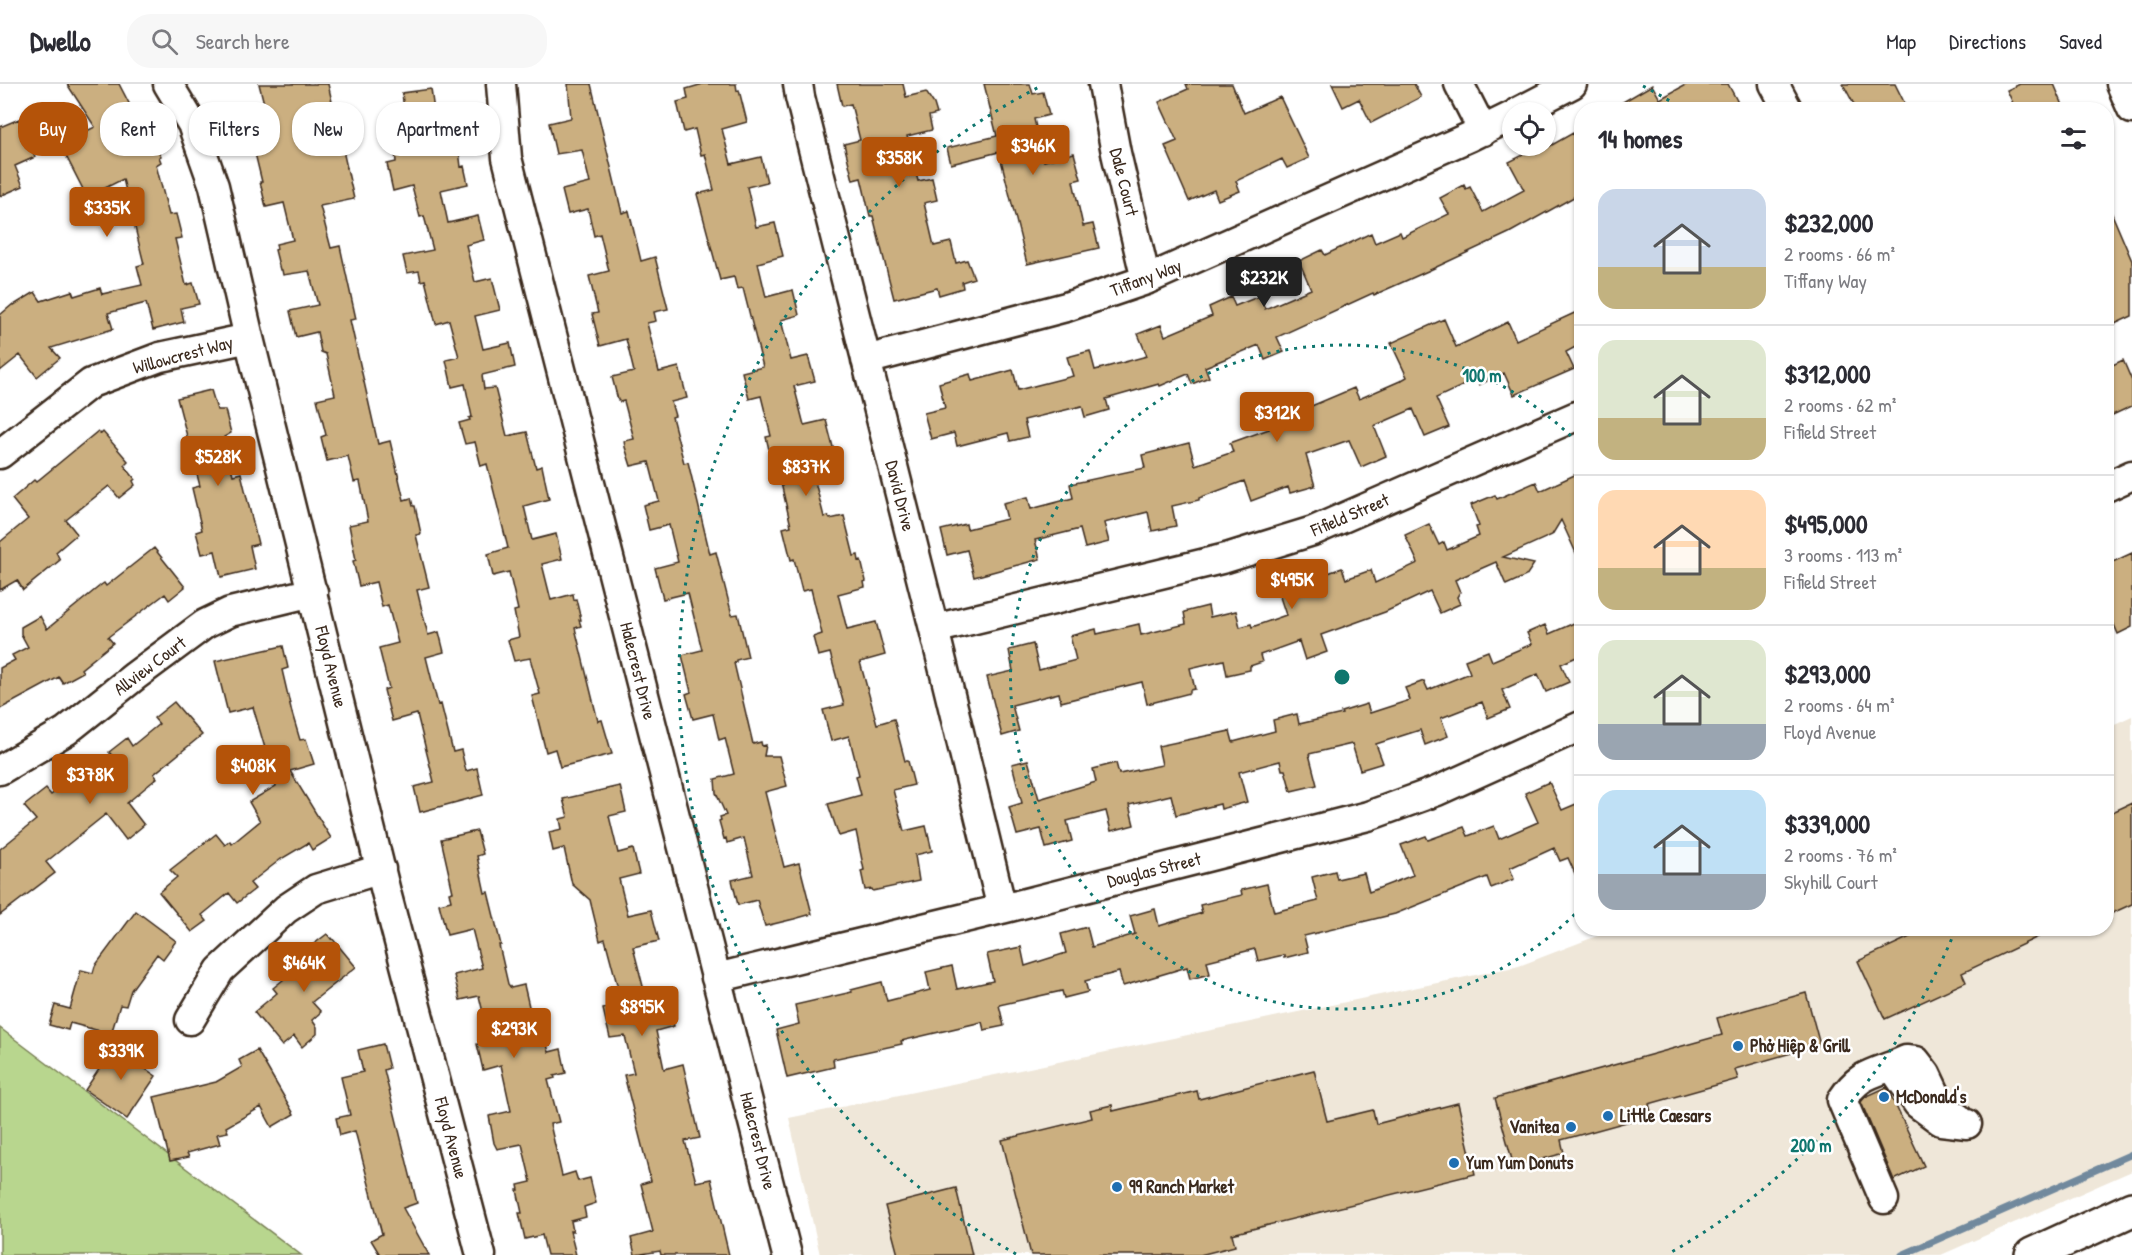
<!DOCTYPE html>
<html lang="en">
<head>
<meta charset="utf-8">
<style>
	:root { --surface:#fff; --page:#f7f7f7; --text:#2b2b33; --muted:#7c7c81; --line:#e1e1e2; --accent:#b45309 }
	body { margin:0; font-family:"Patrick Hand",sans-serif; background:var(--page); color:var(--text); height:100vh; display:flex; flex-direction:column; font-size:22px; white-space:nowrap }
	* { box-sizing:border-box; margin:0 }
	p { font-size:20px; color:var(--muted) }
	.icon { flex:none; width:33px; height:33px; fill:none; stroke:currentColor; stroke-width:2; stroke-linecap:round; stroke-linejoin:round }
	.map { position:relative; flex:1; overflow:hidden }
	.side { position:absolute; left:1574px; top:18px; width:540px; height:834px; display:flex; flex-direction:column; background:var(--surface); border-radius:24px; box-shadow:0 2px 4px #0004 }
	.side>* { flex:none }
	.top-card { position:absolute; left:18px; top:18px; width:570px; height:54px; display:flex; gap:12px }
	.buttons { position:absolute; left:1502px; top:18px; display:grid; gap:12px }
	.buttons a { display:grid; place-items:center; width:54px; height:54px; border-radius:50%; background:var(--surface); box-shadow:0 2px 4px #0004; font-size:30px }
	.price { position:absolute; translate:-50% -51px; padding:0 14px; border-radius:6px; background:var(--accent); color:#fff; font-size:20px; line-height:39px; filter:drop-shadow(0 2px 3px #0008) }
	.price::after { content:''; position:absolute; left:50%; top:36px; width:18px; height:14px; margin-left:-9px; background:inherit; clip-path:polygon(0 0,100% 0,50% 100%) }
	.price.current { background:#222; color:#fff }
	ul { padding:0; list-style:none }
	li { display:flex; align-items:center; gap:18px; height:150px; padding:0 24px }
	li+li { border-top:2px solid var(--line) }
	li span { display:grid; place-items:center; flex:none; width:168px; height:120px; border-radius:18px; color:#555 }
	li>.icon { margin-inline-start:auto }
	span .icon { width:72px; height:72px; fill:#fffc; stroke-width:1 }
	li b { font-size:26px }
	h2 { display:flex; justify-content:space-between; align-items:center; height:72px; padding:0 24px; font-size:26px }
	.tag { padding:0 21px; border-radius:24px; background:var(--surface); box-shadow:0 2px 4px #0004; font-size:21px; line-height:54px }
	.tag.current { background:var(--accent); color:#fff }
	header { display:flex; align-items:center; gap:36px; box-sizing:border-box; height:84px; padding:0 30px; background:var(--surface); border-bottom:2px solid var(--line) }
	header strong { font-size:28px }
	nav { display:flex; gap:33px; margin-inline-start:auto; font-size:21px }
	.search { width:420px; height:54px; background:var(--page); display:flex; align-items:center; gap:15px; box-sizing:border-box; padding:0 21px; border-radius:24px; color:var(--muted); font-size:22px }
	.map>svg:first-child { display:block }
</style>
</head>
<body>
<header>
<strong>Dwello</strong>
<div class="search"><svg class="icon" aria-label="search" viewBox="0 0 24 24"><circle cx="10" cy="10" r="6"/><path d="M15 15l6 6"/></svg>Search here</div>
<nav><a>Map</a><a>Directions</a><a>Saved</a></nav>
</header>
<div class="map">
<svg width="2132" height="1171" viewBox="0 0 2132 1171">
	<rect width="100%" height="100%" fill="#fff"/>
	<filter id="ink" filterUnits="userSpaceOnUse"><feTurbulence type="fractalNoise" baseFrequency=".0167" numOctaves="2"/><feDisplacementMap in="SourceGraphic" scale="12" xChannelSelector="R" yChannelSelector="G"/><feConvolveMatrix kernelMatrix="1 2 1 2 8 2 1 2 1" color-interpolation-filters="sRGB"/></filter>
	<g filter="url(#ink)">
		<!-- built -->
		<path fill="#efe7d9" d="M2132,632V1087L1941,1171H820L789,1034L1519,882L1615,845L2106,844V644Z"/>
		<!-- green -->
		<path fill="#b8d68e" stroke="#7a8056" stroke-width="1.5" d="M0,944L301,1171H0Z"/>
		<g fill="none" stroke-linecap="round" stroke-linejoin="round">
			<!-- stream -->
			<path stroke="#71899d" stroke-width="7" d="M1902,1171L2132,1070"/>
		</g>
		<!-- building -->
		<path fill="#cbaf80" stroke="#3b2a1e" stroke-width="1.5" d="M67,0H119L146,52L150,50L161,72L159,73L161,78L156,81L169,131L176,130L182,154L175,155L186,201L193,199L199,220L181,224L184,238L153,246L146,219L108,229L113,245L51,264L60,274L37,293L20,271L0,287V231L13,220L14,221L35,208L41,217L72,207L74,212L100,204L102,210L142,201L137,182L144,180L123,95L87,113L60,60L95,43Z
			M259,0H328L354,115L320,122L331,164L340,162L345,185L356,235L350,236L378,360L390,357L404,416L411,414L413,422H415L421,450L416,451L429,503L417,506L428,551L439,548L444,568L426,573L438,621L441,620L453,668L461,666L466,687L477,684L483,711L420,728L414,703L434,698L417,630L392,637L384,606L389,604L379,564L398,559L388,521L382,523L376,498L359,502L353,477L356,476L349,441L368,437L360,397L354,398L348,372L327,377L321,353L326,351L317,315L335,311L326,270L321,268L317,248L296,253L290,227L318,221L309,187L283,191L282,186H280L275,166L277,165L276,160L293,156L284,119L266,123L260,98H262L253,61L273,55Z
			M568,0H591L622,129L629,127L641,177L655,173L668,225L654,228L656,237L647,239L659,288L679,283L687,314L671,318L675,332L672,333L684,379L688,378L710,470L716,468L732,531L738,530L748,573L736,576V578L734,579L753,660L761,658L762,662L766,661L764,672H779L787,702L765,708L784,783L799,779L812,830L794,835L765,842L757,816L738,821L732,796L753,791L744,754L727,759L726,754L724,755L719,737L721,736L720,733L726,731L716,709L715,695L734,690L725,654L719,656L713,630L693,635L686,610L691,608L682,571L702,566L688,509L663,515L655,484L678,478L669,441L649,446L643,421L659,417L649,378L631,382L625,363L624,357L634,355L624,317L620,318L618,316L612,293L634,288L626,255L600,262L592,230L598,229L589,192L609,187L600,150L594,152L588,125L568,130L562,106L590,99L582,66L556,70L549,39L571,34Z
			M703,0H736L737,7L739,6L747,38L722,45L731,80L761,73L767,98L747,103L756,143L775,139L783,172L758,179L766,213L793,206L799,231L781,236L791,276L808,272L815,297L794,302L804,341L826,336L834,367L809,374L824,433L828,432L830,435L844,432L854,472L858,471L859,477L861,476L866,497L864,498L865,503L838,510L847,545L876,538L885,571L860,578L877,640L894,635L905,677H908L914,701L893,706L904,747L926,742L932,767L915,771L919,797L873,807L872,805L865,806L861,787L864,786L856,747L839,752L828,720L861,711L856,692L859,691L849,652L831,657L823,626L844,621L830,569L818,572L813,553L822,550L811,505L802,507L794,475L791,476L783,444L791,442L781,399H777L766,353L771,352L761,312L749,315L742,288L763,283L743,204L737,205L734,193L720,196L697,110L714,106L705,70L701,71L695,45L684,48L677,18L688,15L686,5Z
			M837,0H903L906,13L926,8L934,20L937,30L929,32L932,46L907,52L918,97L932,94L937,116L924,119L934,162L951,158L956,179L967,176L974,194L962,198L963,204L939,211L937,204L894,215L873,132H870L861,94L853,96L844,60L860,56L851,20L842,22Z
			M984,0H1030L1033,10L1043,8L1049,31L1034,35L1044,77L1074,69L1081,95L1073,97L1083,142L1093,140L1099,164L1027,180L999,68L951,80L947,64L997,52Z
			M1186,0H1232L1244,29L1280,13L1309,74L1287,84L1282,75L1236,97L1240,107L1218,116L1214,106L1189,117L1165,62L1177,57L1159,18L1188,5Z
			M1332,0H1414L1421,13L1371,39L1359,15L1343,23Z
			M1687,0H1728L1742,26H1609L1652,1L1660,15Z
			M1843,0H1895L1908,26H1857Z
			M2020,0H2054L2065,26H2016L2007,6Z
			M431,5L435,34L455,31L461,83L464,82L468,100L441,106L448,139L478,132L484,156L466,161L475,198L492,194L500,226L475,232L483,265L510,259L515,283L482,291L484,305L495,304L507,352L527,348L536,384L542,382L549,415L524,422L532,456L556,450L562,475L542,480L551,516L573,510L574,516L576,515L581,536H579L581,542L575,544L598,637L602,636L612,670L560,683L555,665L546,668L532,612L540,610L530,574L514,577L508,556L519,553L514,527L518,526L509,488L493,492L488,470L508,464L487,380L481,382L475,358L465,360L459,339L470,336L469,334L472,333L465,300L452,303L446,276L459,273L449,236L436,240L425,196L421,197L419,187L407,189L403,172L433,166L424,132L420,133L412,102L393,107L387,80L396,78L392,36L405,35L402,9Z
			M19,35L35,73L15,82L23,102L0,112V43Z
			M1573,49L1581,63V109L1509,149L1430,186L1374,211L1373,209L1277,253L1284,268L1265,276L1259,261L1205,283L1209,293L1192,300L1188,290L1160,302L1159,300L1106,315L1109,326L1085,333L1082,322L1024,336L1028,353L1010,357L1008,349L957,362L954,349L931,355L924,329L945,324L939,299L970,290L972,297L1013,286L1018,306L1073,292L1067,273L1090,267L1095,286L1147,272L1138,250L1161,241L1165,252L1212,232L1209,223L1231,213L1235,222L1260,212L1265,225L1311,205L1299,177L1322,166L1325,171L1371,149L1375,159L1400,148L1402,153L1449,130L1440,114L1464,101L1466,105L1470,103L1483,128L1524,106L1509,78L1533,66L1536,70Z
			M2106,116L2132,177V232L2106,244Z
			M1581,226V260L1566,268L1574,285L1514,311L1504,289L1479,301L1477,295L1436,314L1449,343L1425,353L1413,325L1374,342L1386,372L1361,383L1349,356L1306,371L1315,402L1290,409L1288,403L1251,417L1244,397L1199,414V416L1172,422L1176,442L1152,447L1148,428L1104,439L1109,458L1085,464L1080,445L1035,456L1040,475L974,493L967,466L947,471L941,446L966,440L967,445L1007,435L1003,419L1028,413L1031,425L1073,414L1070,400L1145,384L1142,371L1189,359L1195,381L1233,368L1230,359L1269,345L1264,331L1299,319L1302,326L1354,304L1359,315L1400,297L1407,293L1391,259L1444,235L1456,263L1508,238L1516,256Z
			M2123,276L2132,297V322L2106,334V284Z
			M211,306L217,326H225L231,349L224,353L233,391L241,389L258,460L250,462L255,485L221,493L215,467L202,470L196,448L202,446L192,404L200,402L177,314Z
			M98,347L101,350L103,348L128,377L124,381L135,395L133,397L135,401L119,414L109,402L66,436L77,450L56,468L60,476L23,506L17,496L0,506V458L28,435L12,415L34,396L36,398Z
			M1581,388V480L1561,436L1552,451L1503,473L1534,480L1526,492L1506,501L1496,478L1455,496L1460,508L1457,513L1460,520L1440,529L1430,507L1385,528L1321,551L1327,568L1305,576L1299,557L1260,571L1262,578L1250,582V586L1227,591L1224,576L1190,584L1195,605L1190,606V609L1147,620L1142,598L1061,618L1059,609L1012,621L1019,647L1002,652L987,593L1013,587L1009,566L1033,560L1039,586L1076,576L1070,552L1096,545L1097,550L1139,540L1141,551L1186,540L1184,528L1208,522L1210,533L1236,527L1240,543L1251,540L1252,543L1286,531L1276,501L1301,493L1303,498L1342,484L1346,495L1371,486L1375,499L1418,479L1405,451L1429,440L1439,461L1444,458L1447,466L1479,452L1476,443L1479,442L1471,421L1495,411L1497,415L1536,398L1540,407Z
			M154,464L185,503L169,516L165,510L108,553L113,559L81,585L83,588L63,599L59,593L0,625V584L15,576L12,571L28,563L21,550V543L40,532L47,545L101,501L104,499L106,502Z
			M2132,469V543L2118,550L2106,522V481Z
			M1581,536V571L1561,580L1569,598L1546,608L1538,590L1502,606L1510,625L1488,634L1482,618L1441,634L1448,652L1425,661L1420,646L1376,660L1383,679L1360,686L1352,660L1309,670L1317,701L1291,707L1285,686H1282L1280,677L1239,688L1247,718L1221,725L1220,720L1176,731L1171,711L1129,721L1134,741L1111,747L1106,727L1067,737L1072,757L1046,764L1041,745L1017,751L1009,723L1022,719L1012,680L1028,676L1039,715L1096,698L1093,685L1116,679L1119,690L1162,681L1158,662L1230,647L1233,658L1275,647L1273,636L1297,630L1299,640L1342,630L1341,628L1367,620L1370,629L1410,616L1405,604L1424,597L1428,606L1470,589L1465,576L1488,567L1492,577L1532,560L1527,549L1545,541L1549,550Z
			M283,562L288,584L282,586L292,629L300,656L306,655L314,680L290,687L331,754L312,766L308,759L281,775L250,799L255,805L237,819L229,809L202,831L207,837L192,848L159,808L177,793L170,786L216,750L225,761L230,757L232,760L260,737L249,718L276,702L253,623L228,629L215,577Z
			M174,618L202,651L154,690L157,694L127,719L144,741L126,756L106,730L46,778L55,789L0,831V765L36,736L24,722L46,705L51,711L70,696L77,704L114,674L109,668L127,654L132,662L159,640L154,634Z
			M1549,698L1562,726L1581,718V803L1568,774L1560,777L1554,764L1510,784L1514,795L1491,804L1487,793L1395,830L1304,852L1308,868L1284,874V871L1279,872L1258,877L1255,865L1207,877L1210,890L1190,895L1187,883L1123,902L1119,888L1085,897L1088,908L1064,914L1062,907L999,921L1004,942L984,946L982,938L901,957L902,960L833,975L834,983L787,994L776,946L799,940L795,921L852,908L851,906L882,898L887,917L930,906L926,888L952,882L957,905L993,897L987,870L1021,863L1025,882L1066,869L1061,850L1087,843L1092,863L1135,850L1130,832L1155,825L1159,842L1202,829L1200,821L1242,811L1241,806L1267,800L1274,828L1318,817L1312,793L1335,787L1337,795L1364,789L1369,808L1413,791L1401,761L1426,752L1428,756L1464,743L1468,752L1494,742L1499,755L1538,738L1525,709Z
			M620,702L626,728L609,732L618,769L633,765L639,790L619,795L628,831L651,826L659,857L633,863L648,922L668,917L674,942L656,947L664,985L683,980L700,1054L685,1057L696,1098L711,1095L729,1171H661L660,1167L635,1171L631,1154L653,1148L641,1100L651,1097L624,991L634,989L625,952L610,954L603,925L613,922L609,906L618,904L605,855L600,857L590,816L572,800L564,764L553,767L549,748L562,745L560,735L568,733L563,715Z
			M2132,719V820L2106,832V731Z
			M477,747L483,770L477,772L485,809L488,808L501,861H499L508,900L511,904L524,901L535,948L543,946L549,968L561,965L566,989L554,992L555,994L548,996L559,1038L550,1040L562,1092L575,1088L578,1097L590,1094L596,1119L584,1123L586,1133L571,1137L573,1147H570L576,1171H547L542,1151L525,1155L519,1129H522L517,1106H519L518,1101L531,1098L522,1060L497,1065L494,1059L489,1032L511,1027L501,981L483,986L477,960L490,957L479,912L460,916L454,891L482,884L472,845L447,851L439,820L451,817L449,809L453,808L441,755Z
			M136,827L176,857L163,875L157,870L131,906L126,922L120,921L111,950L70,939L68,946L49,941L55,921L70,925L81,886L93,889L95,882Z
			M1929,844H2057L1962,889L1966,898L1885,935L1858,877Z
			M327,850L331,855L332,854L356,883L312,918L321,928L312,936L317,943V950L302,963L294,952L282,962L254,928L277,909L273,904L311,873L306,866Z
			M1806,909L1820,961L1735,985L1738,995L1649,1020L1652,1031L1561,1056L1564,1069L1514,1083L1495,1014L1722,951L1717,934Z
			M118,957L135,969L131,975L156,992L127,1035L85,1006Z
			M383,960L389,984L384,986L417,1119L403,1124L429,1171H380L371,1156L382,1150L355,1047L340,1051L336,1034L350,1031L341,993L363,988L358,966Z
			M257,966L294,1030L272,1043L261,1023L226,1043L228,1048L217,1050L220,1060L187,1069L189,1073L170,1077L154,1013L216,998L242,983L239,976Z
			M1314,986L1327,1037L1373,1026L1376,1040L1458,1019L1475,1090L1232,1150L1235,1162L1200,1171H1031L1002,1056L1092,1034L1090,1026L1112,1021L1113,1027L1197,1007L1199,1015Z
			M1887,1003L1924,1082L1894,1096L1861,1018L1865,1013Z
			M956,1104L972,1171H898L885,1122Z"/>
		<g fill="none" stroke-linecap="round" stroke-linejoin="round">
			<!-- minor casing -->
			<g stroke="#3b2a1e" stroke-width="33">
				<path id="minor" d="M168,0L192,40L214,102L249,254L386,808L481,1171
					M501,0L507,74L787,1171
					M798,0L800,13L934,545L1002,825
					M1103,0L1116,69L1146,196
					M1459,0L1483,47
					M1774,0L1788,26
					M2121,0L2132,25
					M1518,28L1572,0
					M866,276L1066,223L1146,196L1469,53L1512,32
					M0,370L91,299L160,273L249,254
					M2106,403L2132,391
					M934,545L1226,474L1313,447L1581,330
					M0,686L66,647L135,592L205,540L230,528L313,508
					M716,894L1002,825L1368,732L1437,707L1581,642
					M190,936L220,886L286,825L316,805L381,785
					M1892,982L1906,976L1916,977L1926,990L1941,1022L1958,1034
					M1884,1115L1842,1016C1857,993 1867,991 1892,982L1918,1020L1941,1037L1967,1040"/>
			</g>
			<!-- major casing -->
			<g stroke="#3b2a1e" stroke-width="38">
				<path id="major" d="M2032,1171L2132,1125"/>
			</g>
			<!-- minor -->
			<use href="#minor" stroke="#fff" stroke-width="28"/>
			<!-- major -->
			<use href="#major" stroke="#fff" stroke-width="33"/>
		</g>
	</g>
	<!-- distance rings -->
	<g fill="none" stroke="#0f766e" stroke-width="3" stroke-dasharray="3 6">
		<path d="M1581 824A332 332 0 1 1 1581 362"/>
		<path d="M1955 847A663 663 0 0 1 1668 1170M1016 1170A663 663 0 0 1 1041 2M1643 2A663 663 0 0 1 1683 25"/>
	</g>
	<!-- markers -->
	<g fill="#1f6fb2" stroke="#fff" stroke-width="2">
		<circle cx="1738" cy="962" r="6"/>
		<circle cx="1884" cy="1013" r="6"/>
		<circle cx="1608" cy="1032" r="6"/>
		<circle cx="1571" cy="1043" r="6"/>
		<circle cx="1454" cy="1079" r="6"/>
		<circle cx="1117" cy="1103" r="6"/>
	</g>
	<g text-anchor="middle" stroke-width="5" stroke-linejoin="round" paint-order="stroke">
		<!-- street labels -->
		<g font-size="18" fill="#3b2a1e" stroke="#fff">
			<text transform="translate(1124 98) rotate(76)" y="6">Dale Court</text>
			<text transform="translate(1146 194) rotate(-21)" y="6">Tiffany Way</text>
			<text transform="translate(183 271) rotate(-15)" y="6">Willowcrest Way</text>
			<text transform="translate(900 412) rotate(76)" y="6">David Drive</text>
			<text transform="translate(1350 431) rotate(-23)" y="6">Fifield Street</text>
			<text transform="translate(150 582) rotate(-37)" y="6">Allview Court</text>
			<text transform="translate(331 583) rotate(76)" y="6">Floyd Avenue</text>
			<text transform="translate(638 587) rotate(76)" y="6">Halecrest Drive</text>
			<text transform="translate(1154 786) rotate(-14)" y="6">Douglas Street</text>
			<text transform="translate(451 1054) rotate(75)" y="6">Floyd Avenue</text>
			<text transform="translate(758 1057) rotate(76)" y="6">Halecrest Drive</text>
		</g>
		<!-- poi labels -->
		<g font-size="18" font-weight="bold" fill="#3b2a1e" stroke="#fff" text-anchor="start">
			<text x="1750" y="968">Phở Hiệp &amp; Grill</text>
			<text x="1896" y="1019">McDonald's</text>
			<text x="1620" y="1038">Little Caesars</text>
			<text x="1559" y="1049" text-anchor="end">Vanitea</text>
			<text x="1466" y="1085">Yum Yum Donuts</text>
			<text x="1129" y="1109">99 Ranch Market</text>
		</g>
	</g>
	<circle cx="1342" cy="593" r="9" fill="#0f766e" stroke="#fff" stroke-width="3"/>
	<g font-size="18" text-anchor="middle" font-weight="bold" fill="#0f766e" stroke="#fff" stroke-width="5" stroke-linejoin="round" paint-order="stroke">
		<text x="1482" y="298">100 m</text>
		<text x="1811" y="1068">200 m</text>
	</g>
</svg>
<div class="buttons">
<a><svg class="icon" aria-label="locate" viewBox="0 0 24 24"><circle cx="12" cy="12" r="6"/><path d="M12 2v4M12 18v4M2 12h4M18 12h4"/></svg></a>
</div>
<b class="price" style="left:1033px;top:92px">$346K</b>
<b class="price" style="left:899px;top:104px">$358K</b>
<b class="price" style="left:107px;top:154px">$335K</b>
<b class="price current" style="left:1264px;top:224px">$232K</b>
<b class="price" style="left:1277px;top:359px">$312K</b>
<b class="price" style="left:218px;top:403px">$528K</b>
<b class="price" style="left:806px;top:413px">$837K</b>
<b class="price" style="left:1292px;top:526px">$495K</b>
<b class="price" style="left:253px;top:712px">$408K</b>
<b class="price" style="left:90px;top:721px">$378K</b>
<b class="price" style="left:304px;top:909px">$464K</b>
<b class="price" style="left:642px;top:953px">$895K</b>
<b class="price" style="left:514px;top:975px">$293K</b>
<b class="price" style="left:121px;top:997px">$339K</b>
<div class="top-card">
<a class="tag current">Buy</a>
<a class="tag">Rent</a>
<a class="tag">Filters</a>
<a class="tag">New</a>
<a class="tag">Apartment</a>
</div>
<section class="side">
<h2>14 homes<svg class="icon" aria-label="filters" viewBox="0 0 24 24"><path d="M4 7h16M4 17h16"/><circle cx="9" cy="7" r="2"/><circle cx="15" cy="17" r="2"/></svg></h2>
<ul>
<li><span style="background:linear-gradient(#c9d6e8 65%,#c2b280 0)"><svg class="icon" aria-label="home" viewBox="0 0 24 24"><path d="M3 11l9-7 9 7M6 9v11h12V9"/></svg></span><div><b>$232,000</b><p>2 rooms · 66 m²</p><p>Tiffany Way</p></div></li>
<li><span style="background:linear-gradient(#dfe7d0 65%,#c2b280 0)"><svg class="icon" aria-label="home" viewBox="0 0 24 24"><path d="M3 11l9-7 9 7M6 9v11h12V9"/></svg></span><div><b>$312,000</b><p>2 rooms · 62 m²</p><p>Fifield Street</p></div></li>
<li><span style="background:linear-gradient(#ffd9b3 65%,#c2b280 0)"><svg class="icon" aria-label="home" viewBox="0 0 24 24"><path d="M3 11l9-7 9 7M6 9v11h12V9"/></svg></span><div><b>$495,000</b><p>3 rooms · 113 m²</p><p>Fifield Street</p></div></li>
<li><span style="background:linear-gradient(#dfe7d0 70%,#9aa5b1 0)"><svg class="icon" aria-label="home" viewBox="0 0 24 24"><path d="M3 11l9-7 9 7M6 9v11h12V9"/></svg></span><div><b>$293,000</b><p>2 rooms · 64 m²</p><p>Floyd Avenue</p></div></li>
<li><span style="background:linear-gradient(#bfe0f5 70%,#9aa5b1 0)"><svg class="icon" aria-label="home" viewBox="0 0 24 24"><path d="M3 11l9-7 9 7M6 9v11h12V9"/></svg></span><div><b>$339,000</b><p>2 rooms · 76 m²</p><p>Skyhill Court</p></div></li>
</ul>
</section>
</div>
</body>
</html>
